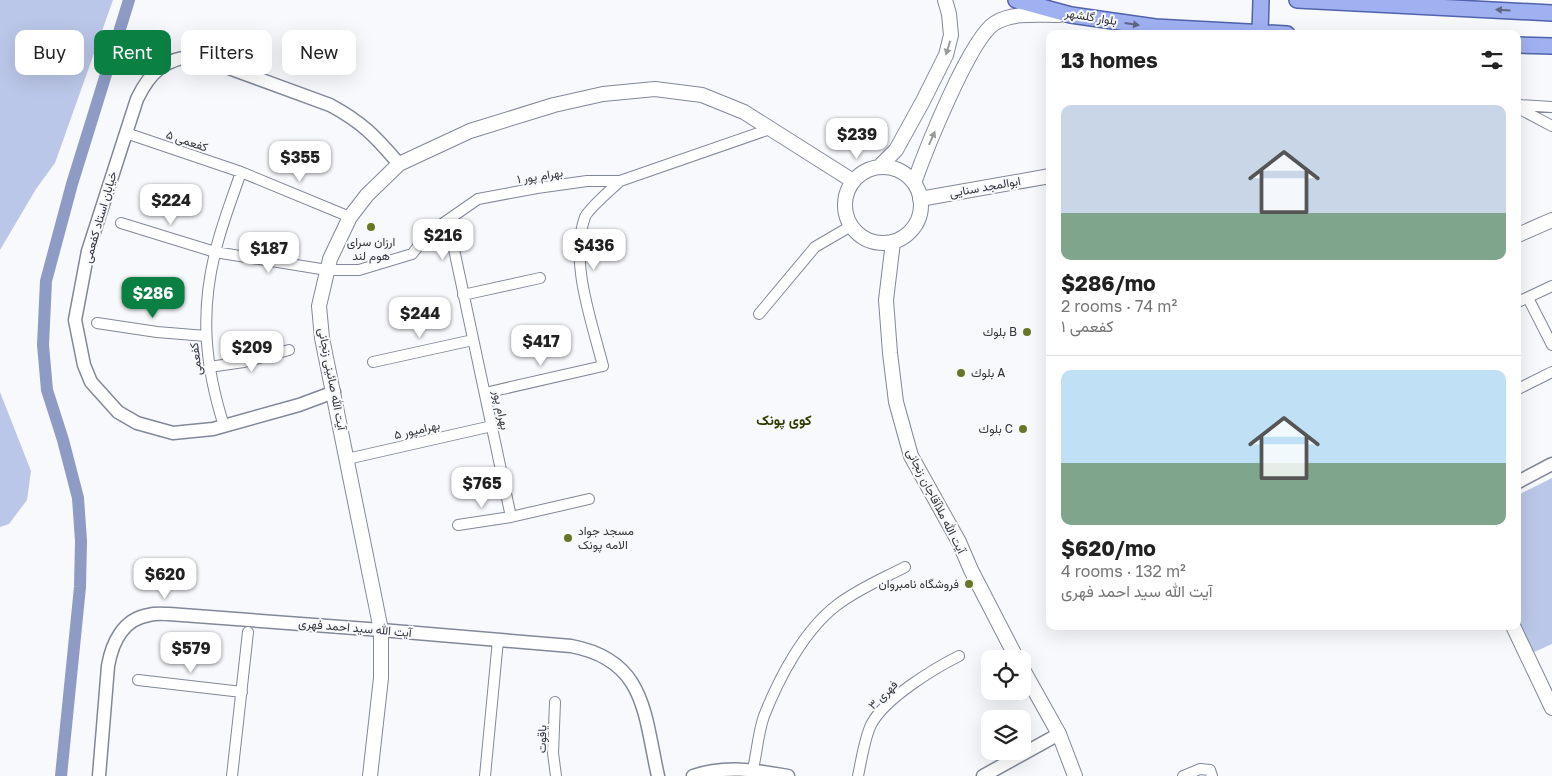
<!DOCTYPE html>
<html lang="en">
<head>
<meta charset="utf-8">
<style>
	:root { --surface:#fff; --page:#f2f2f2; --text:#222; --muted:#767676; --line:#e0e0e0; --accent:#0b8043 }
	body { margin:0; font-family:"Golos Text",Vazirmatn,sans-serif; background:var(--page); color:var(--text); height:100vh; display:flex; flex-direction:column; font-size:19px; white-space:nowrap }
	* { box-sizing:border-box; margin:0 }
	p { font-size:16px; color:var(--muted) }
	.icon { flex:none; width:28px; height:28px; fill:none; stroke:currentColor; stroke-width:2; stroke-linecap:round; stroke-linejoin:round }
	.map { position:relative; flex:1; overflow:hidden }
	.side { position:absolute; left:1046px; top:30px; width:475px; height:600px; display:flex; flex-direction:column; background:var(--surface); border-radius:10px; box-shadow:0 5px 20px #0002 }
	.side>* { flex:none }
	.guide { position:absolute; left:15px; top:30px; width:475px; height:45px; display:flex; gap:10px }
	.buttons { position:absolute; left:981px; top:650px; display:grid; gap:10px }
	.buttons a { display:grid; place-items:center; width:50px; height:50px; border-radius:10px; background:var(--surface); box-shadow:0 5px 20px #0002; font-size:25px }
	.price { position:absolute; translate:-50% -42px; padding:0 11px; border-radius:10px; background:#fff; color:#222; font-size:16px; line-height:32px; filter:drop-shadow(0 1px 2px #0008) }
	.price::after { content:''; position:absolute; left:50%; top:30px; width:15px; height:11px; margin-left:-8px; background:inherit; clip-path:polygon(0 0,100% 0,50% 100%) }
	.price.selected { background:var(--accent); color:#fff }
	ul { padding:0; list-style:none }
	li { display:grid; align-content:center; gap:10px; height:265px; padding:0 15px }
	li+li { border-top:1px solid var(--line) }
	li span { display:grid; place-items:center; height:155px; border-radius:10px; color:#555 }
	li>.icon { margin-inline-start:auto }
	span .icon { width:90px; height:90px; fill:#fffc; stroke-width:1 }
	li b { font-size:21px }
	h2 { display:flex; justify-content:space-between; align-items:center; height:60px; padding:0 15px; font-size:21px }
	.tag { padding:0 18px; border-radius:10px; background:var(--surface); box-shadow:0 5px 20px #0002; font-size:18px; line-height:45px }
	.tag.selected { background:var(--accent); color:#fff }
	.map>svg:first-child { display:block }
</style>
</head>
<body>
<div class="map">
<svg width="1552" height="776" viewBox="0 0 1552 776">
	<rect width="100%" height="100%" fill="#f8f9fd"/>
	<!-- park -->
	<path fill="#bbc7e8" d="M0,0H113L55,163L36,189L0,250Z
		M0,392L31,471L27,500L9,524L0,527Z
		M1552,478V644L1530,654L1518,626V495Z"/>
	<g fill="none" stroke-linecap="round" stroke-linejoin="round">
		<!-- canal -->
		<path stroke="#8d9bc5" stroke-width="12" d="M61,776L80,587L81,541L78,498L63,440L47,390L43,345L46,281L72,184L129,0"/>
		<!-- minor casing -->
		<g stroke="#818898" stroke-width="12">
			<path id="minor" d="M1518,105L1552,107
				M1518,108L1552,126
				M126,133L241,172L350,217
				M448,221L511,517
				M121,223L215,252L327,270H359L412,254L429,233L478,199L537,188L587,181H620L770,129
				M463,295L540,278
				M1528,298L1552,345
				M1518,302L1552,286
				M759,314L815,247L851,226
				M97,323L157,332L206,336
				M373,362L473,340
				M209,367L244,362L289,350
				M1518,389L1552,372
				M485,393L603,366C592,322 569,261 585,217C588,209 613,188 620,181
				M224,426C205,366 200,314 215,253C221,226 232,199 241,172
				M347,459L492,426
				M458,525L511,517L589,499
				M138,680L242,692
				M555,702L553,753L556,776
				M753,769C757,752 758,733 764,716C779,678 804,630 837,605C858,589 882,579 905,567
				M232,776L248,632
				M485,776L498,640
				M858,776C861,762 865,735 872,723C886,698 933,669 959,656
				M1183,776L1200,769L1210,770L1212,776"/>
		</g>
		<!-- tertiary casing -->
		<g stroke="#818898" stroke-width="15">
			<path id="tertiary" d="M334,392L299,405L213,429L173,433L137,423L118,412L91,382L84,365L75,320L88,251L137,99C150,72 165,58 196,56L330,105C362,122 376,137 399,164
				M1518,482L1552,464
				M99,776L108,666C112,643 123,619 149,615C156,613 163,614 169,614L381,630L571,646C646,660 644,714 658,776
				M693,776C725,765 756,770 788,776
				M983,776L1059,734"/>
		</g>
		<!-- secondary casing -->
		<g stroke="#818898" stroke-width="16">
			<path id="secondary" d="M879,167L896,150L923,101L946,55L951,35L949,14L945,0
				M845 205a38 38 0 1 1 76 0a38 38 0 1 1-76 0Z
				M914,183C925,152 970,38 995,23C1013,12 1039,15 1059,15
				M920,199L1050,176
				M1518,235L1552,220
				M893,242L886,300L890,353L896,402L911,456L959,542L971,570L1017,659
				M1513,626L1552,708
				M1022,668L1059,734L1075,776
				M370,776L381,678V630L322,338L319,306L330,259L350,217L367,195L399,164L470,131L554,105L603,94L655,89L702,95L744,112L853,181"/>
		</g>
		<!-- primary casing -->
		<g stroke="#5063ac" stroke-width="18">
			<path id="primary" d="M1016,0L1071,15L1155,27L1287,34
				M1297,0L1552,13
				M1260,33L1261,0
				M1518,45L1552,46"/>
		</g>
		<!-- minor -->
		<use href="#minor" stroke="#fff" stroke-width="10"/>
		<!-- tertiary -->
		<use href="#tertiary" stroke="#fff" stroke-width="12"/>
		<!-- secondary -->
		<use href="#secondary" stroke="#fff" stroke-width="14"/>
		<!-- primary -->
		<use href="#primary" stroke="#a0b1f2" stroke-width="15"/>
	</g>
	<!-- one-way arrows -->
	<defs><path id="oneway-solid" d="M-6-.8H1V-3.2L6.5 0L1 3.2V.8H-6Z" transform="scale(1.25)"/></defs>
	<g fill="#5d6684">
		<use href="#oneway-solid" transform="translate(1503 10) rotate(-177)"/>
		<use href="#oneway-solid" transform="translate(1132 24) rotate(8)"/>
	</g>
	<g fill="#989a9d">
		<use href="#oneway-solid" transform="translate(948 48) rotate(107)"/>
		<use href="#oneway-solid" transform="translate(932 138) rotate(-66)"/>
	</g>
	<!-- markers -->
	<g fill="#667725" stroke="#f8f9fd" stroke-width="2">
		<circle cx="371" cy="227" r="5"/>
		<circle cx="1027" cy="332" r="5"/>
		<circle cx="961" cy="373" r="5"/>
		<circle cx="1023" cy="429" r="5"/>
		<circle cx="568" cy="538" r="5"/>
		<circle cx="969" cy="584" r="5"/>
	</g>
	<g text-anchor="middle" stroke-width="4" stroke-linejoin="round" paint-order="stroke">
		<!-- street labels -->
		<g font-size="12" fill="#31343b" stroke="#f8f9fd">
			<text transform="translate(1091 17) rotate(9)" y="4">بلوار گلشهر</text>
			<text transform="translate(187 141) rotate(19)" y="4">کفعمی ۵</text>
			<text transform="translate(540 176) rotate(-9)" y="4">بهرام پور ۱</text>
			<text transform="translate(985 187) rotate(-10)" y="4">ابوالمجد سنایی</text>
			<text transform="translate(100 217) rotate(-74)" y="4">خیابان استاد کفعمی</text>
			<text transform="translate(196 359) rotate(-97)" y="4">کفعمی</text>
			<text transform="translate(332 379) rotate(79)" y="4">آیت الله صائینی زنجانی</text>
			<text transform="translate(501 410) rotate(78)" y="4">بهرام پور</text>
			<text transform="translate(417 430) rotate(-13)" y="4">بهرامپور ۵</text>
			<text transform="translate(936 501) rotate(63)" y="4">آیت الله ملاآقاجان زنجانی</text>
			<text transform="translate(355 628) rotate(5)" y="4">آیت الله سید احمد فهری</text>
			<text transform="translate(883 695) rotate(-44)" y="4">فهری ۳</text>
			<text transform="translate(542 739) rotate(-89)" y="4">یاقوت</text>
		</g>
		<!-- poi labels -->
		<g font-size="12" fill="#31343b" stroke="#f8f9fd" text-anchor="end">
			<text x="371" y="246" text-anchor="middle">ارزان سرای<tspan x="371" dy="14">هوم لند</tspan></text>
			<text x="1017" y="336">بلوك B</text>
			<text x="971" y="377" text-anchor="start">بلوك A</text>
			<text x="1013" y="433">بلوك C</text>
			<text x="578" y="535" text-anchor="start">مسجد جواد<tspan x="578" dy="14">الامه پونک</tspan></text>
			<text x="959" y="588">فروشگاه نامبروان</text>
		</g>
		<!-- neighbourhood labels -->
		<g font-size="14" font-weight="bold" fill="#303b00" stroke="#f8f9fd">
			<text x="784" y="425">کوی پونک</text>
		</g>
	</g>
</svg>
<div class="buttons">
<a><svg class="icon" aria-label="locate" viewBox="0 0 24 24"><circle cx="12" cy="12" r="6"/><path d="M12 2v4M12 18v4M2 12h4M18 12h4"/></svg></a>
<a><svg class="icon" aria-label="layers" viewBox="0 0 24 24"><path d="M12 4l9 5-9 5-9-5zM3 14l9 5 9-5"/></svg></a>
</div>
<b class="price" style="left:857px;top:160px">$239</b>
<b class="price" style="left:300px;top:183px">$355</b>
<b class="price" style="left:171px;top:226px">$224</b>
<b class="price" style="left:443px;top:261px">$216</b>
<b class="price" style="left:594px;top:271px">$436</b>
<b class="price" style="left:269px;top:274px">$187</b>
<b class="price selected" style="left:153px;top:319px">$286</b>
<b class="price" style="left:420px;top:339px">$244</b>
<b class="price" style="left:541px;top:367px">$417</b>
<b class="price" style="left:252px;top:373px">$209</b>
<b class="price" style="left:482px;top:509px">$765</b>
<b class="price" style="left:165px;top:600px">$620</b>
<b class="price" style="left:191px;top:674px">$579</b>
<div class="guide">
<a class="tag">Buy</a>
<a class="tag selected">Rent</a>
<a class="tag">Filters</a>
<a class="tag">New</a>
</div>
<section class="side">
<h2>13 homes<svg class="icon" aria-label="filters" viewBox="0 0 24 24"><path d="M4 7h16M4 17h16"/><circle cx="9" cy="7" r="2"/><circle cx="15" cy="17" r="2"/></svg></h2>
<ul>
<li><span style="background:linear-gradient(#c9d6e8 70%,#7fa58c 0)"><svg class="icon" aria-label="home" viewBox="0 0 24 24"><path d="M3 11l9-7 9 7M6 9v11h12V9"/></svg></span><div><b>$286/mo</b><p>2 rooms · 74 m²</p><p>کفعمی ۱</p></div></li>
<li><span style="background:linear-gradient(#bfe0f5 60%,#7fa58c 0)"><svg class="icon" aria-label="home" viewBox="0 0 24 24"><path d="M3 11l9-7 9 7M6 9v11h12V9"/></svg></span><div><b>$620/mo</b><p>4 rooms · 132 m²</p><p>آیت الله سید احمد فهری</p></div></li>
</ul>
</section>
</div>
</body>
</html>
